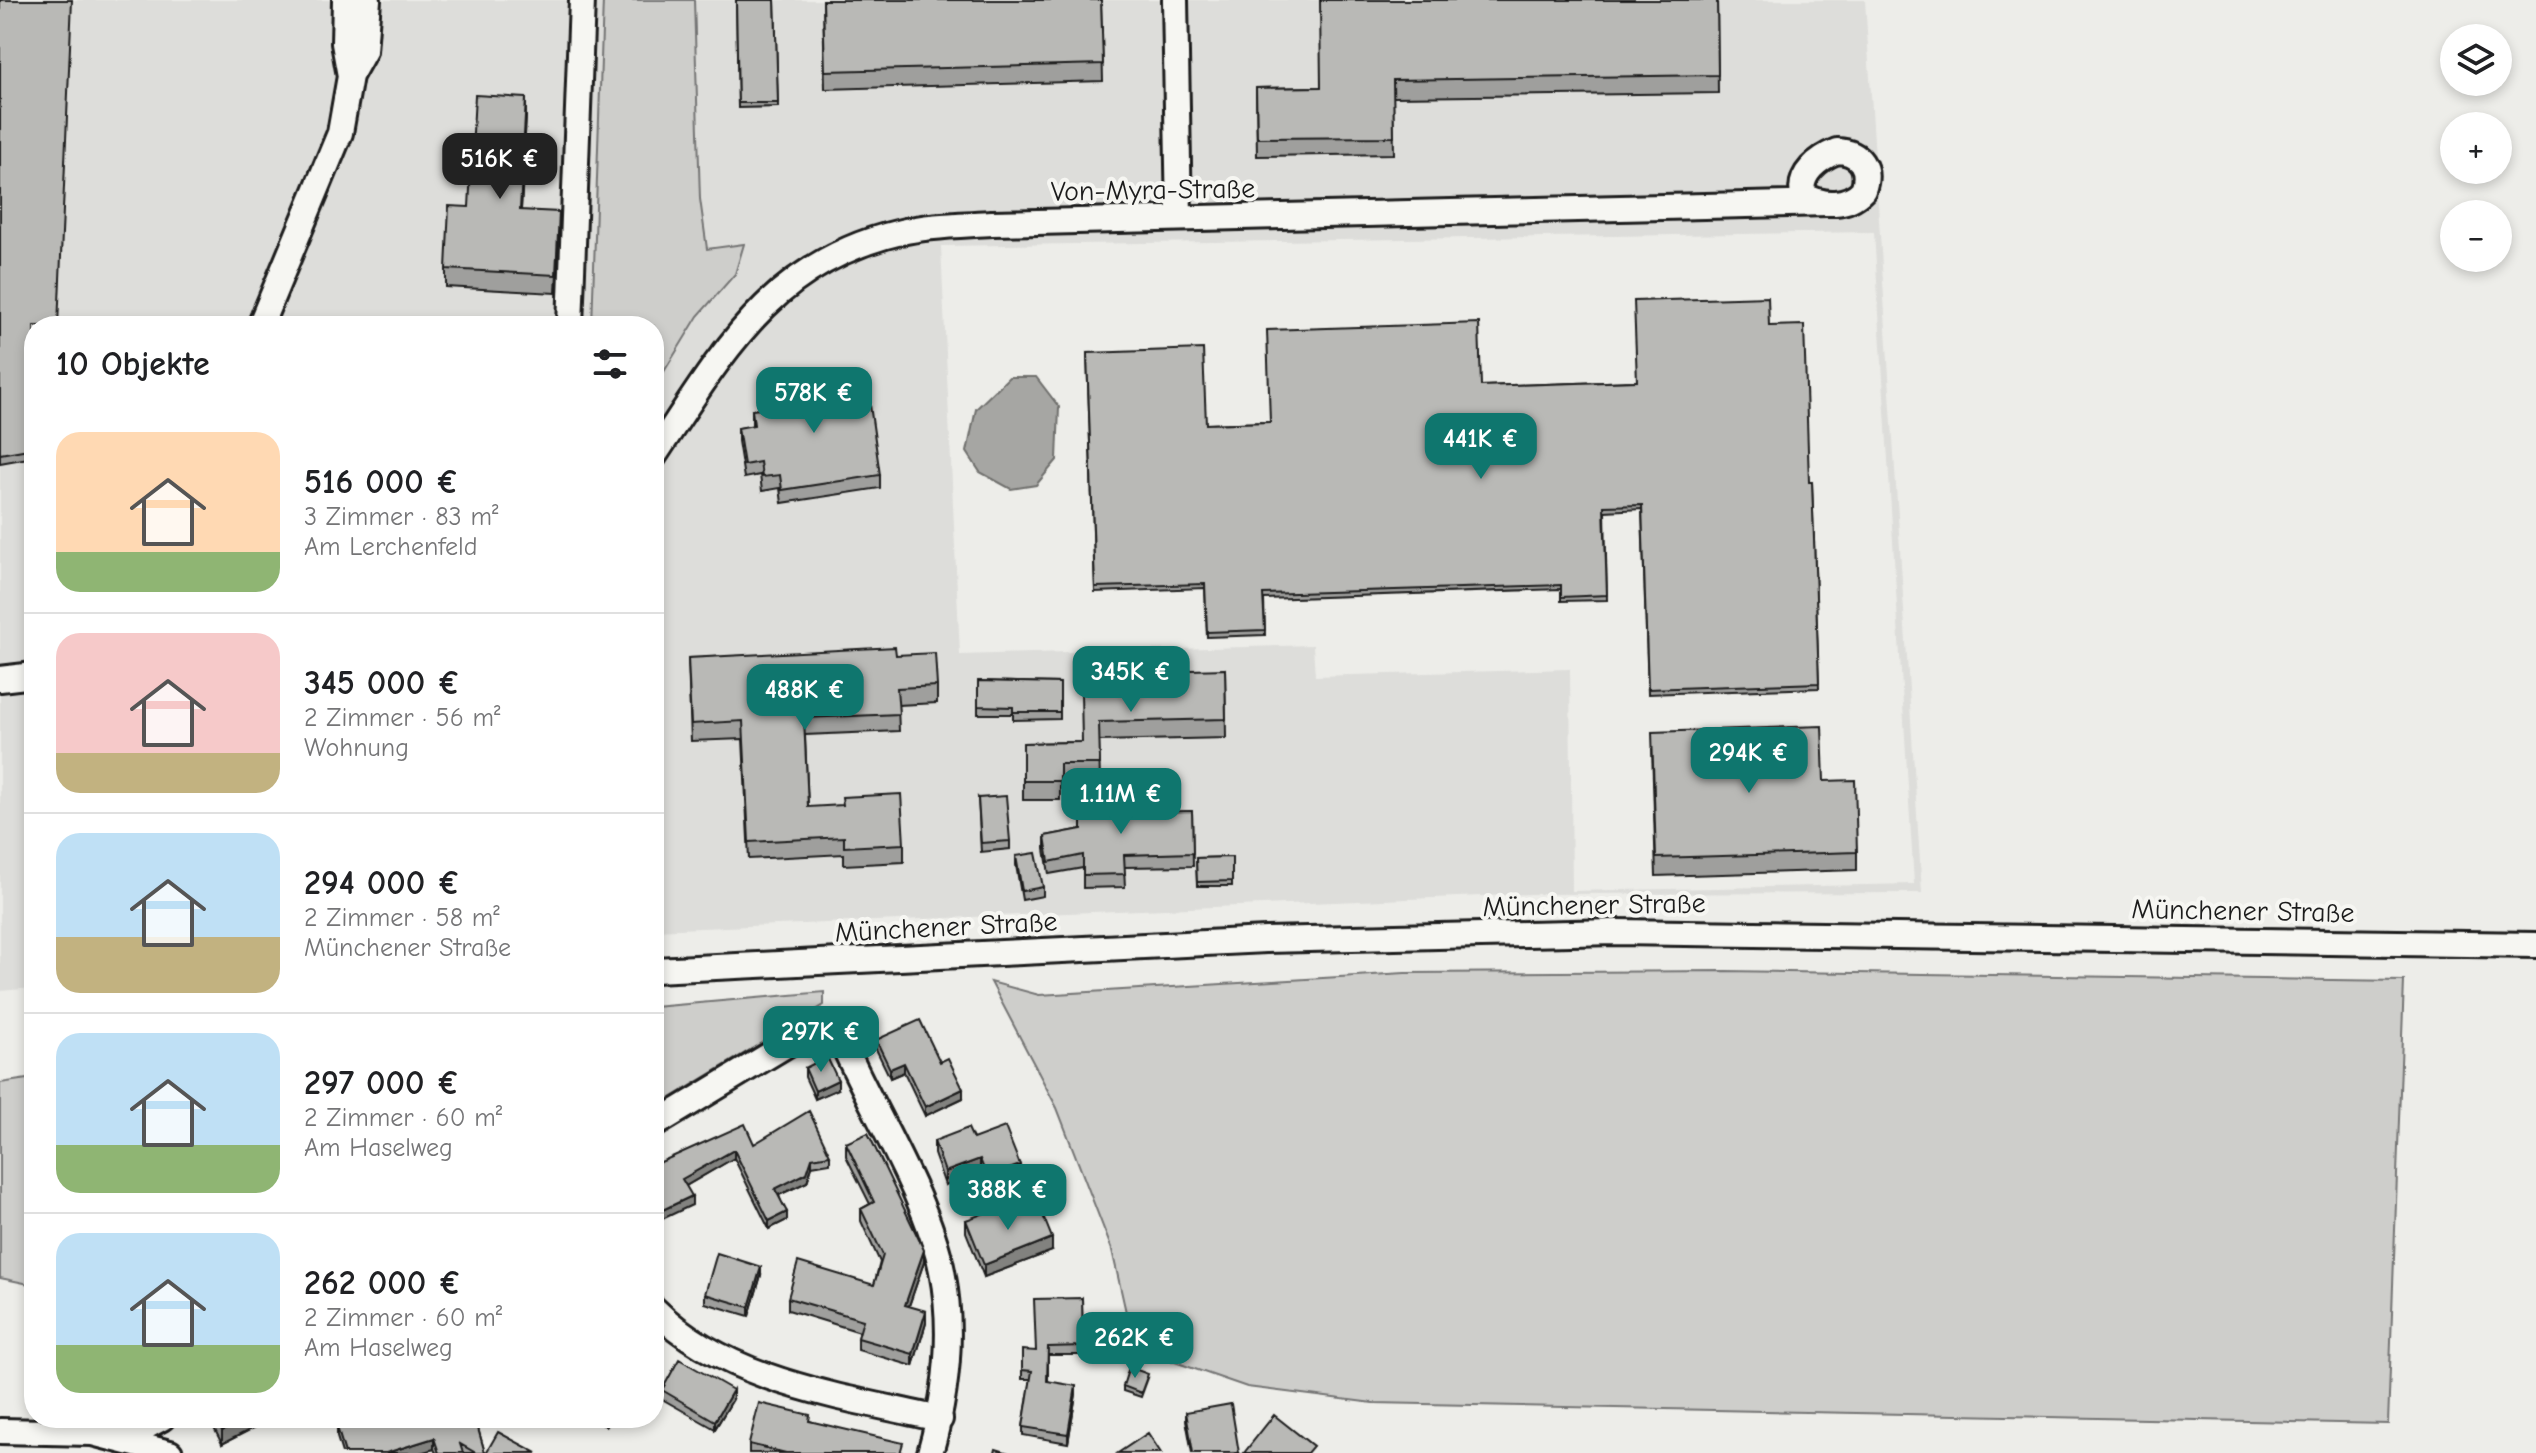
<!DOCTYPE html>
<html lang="de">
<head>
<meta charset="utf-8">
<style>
	:root { --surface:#fff; --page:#f2f2f2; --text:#202124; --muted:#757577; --line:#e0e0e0; --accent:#0f766e }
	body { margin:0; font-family:"Comic Neue",sans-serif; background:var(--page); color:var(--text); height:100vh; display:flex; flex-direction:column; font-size:30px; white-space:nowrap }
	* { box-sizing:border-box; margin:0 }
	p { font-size:26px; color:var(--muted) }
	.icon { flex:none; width:44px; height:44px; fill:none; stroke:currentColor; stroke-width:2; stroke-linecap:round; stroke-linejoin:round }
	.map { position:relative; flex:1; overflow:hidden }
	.side { position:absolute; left:24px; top:316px; width:640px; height:1112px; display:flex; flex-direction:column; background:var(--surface); border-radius:32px; box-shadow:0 4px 12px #0003 }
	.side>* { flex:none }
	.tools { position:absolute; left:2440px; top:24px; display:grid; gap:16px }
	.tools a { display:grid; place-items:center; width:72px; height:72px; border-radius:50%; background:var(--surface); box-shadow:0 4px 12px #0003; font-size:40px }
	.price { position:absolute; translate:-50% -68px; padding:0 18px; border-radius:16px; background:var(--accent); color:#fff; font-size:26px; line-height:52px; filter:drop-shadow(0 2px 4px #0008) }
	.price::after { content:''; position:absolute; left:50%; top:48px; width:24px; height:18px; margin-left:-12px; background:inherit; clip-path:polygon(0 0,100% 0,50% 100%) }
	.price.active { background:#222; color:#fff }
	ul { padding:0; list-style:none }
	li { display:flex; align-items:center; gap:24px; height:200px; padding:0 32px }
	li+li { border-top:2px solid var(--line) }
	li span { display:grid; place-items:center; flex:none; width:224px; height:160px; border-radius:24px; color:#555 }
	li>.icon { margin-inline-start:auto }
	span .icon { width:96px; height:96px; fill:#fffc; stroke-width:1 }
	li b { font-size:34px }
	h2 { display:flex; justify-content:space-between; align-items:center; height:96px; padding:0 32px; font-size:34px }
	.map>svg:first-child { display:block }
</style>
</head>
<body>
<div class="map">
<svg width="2536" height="1453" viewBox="0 0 2536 1453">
	<rect width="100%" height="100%" fill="#edede9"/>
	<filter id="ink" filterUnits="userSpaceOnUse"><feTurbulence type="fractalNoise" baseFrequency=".0125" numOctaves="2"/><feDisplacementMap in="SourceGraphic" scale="16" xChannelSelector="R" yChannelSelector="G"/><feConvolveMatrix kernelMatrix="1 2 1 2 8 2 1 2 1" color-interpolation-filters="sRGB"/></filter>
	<g filter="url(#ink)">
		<!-- built -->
		<path fill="#ddddda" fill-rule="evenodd" d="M0,0H1865L1922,893L1531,894L654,930V326H34V988L0,991ZM1874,232L1914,884L1572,891L1570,669L1315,676L1313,645L960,655L941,246Z"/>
		<!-- green -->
		<path fill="#cececb" stroke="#757574" stroke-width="2" d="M603,0H694L700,199L707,249L744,244L735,274L698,316L654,388V326H592Z
			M1726,971L2404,981L2388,1424L1373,1403L1247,1387L1134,1348L1112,1250L1057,1108L991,982L1039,995L1405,973Z
			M824,992V1005L654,1108V1007Z
			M34,1078V1129L27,1131L25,1152L34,1154V1285L0,1278V1083Z"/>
		<!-- water -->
		<path fill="#a6a6a3" stroke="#6f6f6d" stroke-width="2" d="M1009,377H1036L1059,407L1057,460L1036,485L1011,489L980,472L967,452L976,409Z"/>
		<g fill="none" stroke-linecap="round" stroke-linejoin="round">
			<!-- minor casing -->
			<g stroke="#1c1c1c" stroke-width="30">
				<path id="minor" d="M345,0L344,43L350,76
					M1175,0L1179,218
					M1837,151C1860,152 1871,168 1863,190C1847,207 1823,206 1803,195C1798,174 1819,158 1837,151Z
					M260,326L340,133L350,76L364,51L368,0
					M570,326L582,0
					M654,456C722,354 771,262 901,232C930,225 962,225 992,223L1828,203
					M0,679L34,675
					M654,970L1266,940L1616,932L2536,945
					M654,1125L806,1033L827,1028L841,1039C871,1109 928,1198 942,1271C954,1332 947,1393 930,1453
					M654,1309C727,1382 844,1397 940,1419
					M0,1431L92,1433L170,1453
					M123,1439L162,1418"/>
			</g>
			<!-- minor -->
			<use href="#minor" stroke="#f6f6f2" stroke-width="24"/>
		</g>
		<!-- wall -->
		<path fill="#9f9f9d" stroke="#1c1c1c" stroke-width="2" d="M0,0L34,326V457L0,463Z
			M736,0H775L778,107L738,108Z
			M823,0H1101L1103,81L825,89Z
			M1717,0L1718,93L1393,97L1394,154L1257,156L1256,88L1321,87Z
			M526,115L521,210L559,229L556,293L446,287V269L469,207Z
			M1769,326L1809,482H1812L1819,688L1648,694L1642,509L1605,511L1607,600L1561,601V589L1264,599L1265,635L1207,637L1205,588L1095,592L1087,353L1206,424L1269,422L1481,386L1636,381Z
			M767,392L880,475V488L782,503L780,488L762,491L760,475L744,478L738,441V428L752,426V410L768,408Z
			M896,655L937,686V703L898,705L899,731L805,735L808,807L904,844V862L844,865V854L749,859L743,739L691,741L688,658Z
			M1225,669L1226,738L1099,741L1100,783H1060V800H1023V743L1082,742L1120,690Z
			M978,681L1060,683V719L1013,720V714H978Z
			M34,732V816L26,746V733Z
			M1652,749L1824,781L1857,852V870L1656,876Z
			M978,798L1010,841V849L981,852Z
			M1192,811L1193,866L1124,867L1125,887L1083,888V868L1049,874L1045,849V836L1082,829L1125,813Z
			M1016,856L1043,887V896L1022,900L1016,865Z
			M1232,857V886H1197L1196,858Z
			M876,1040L963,1098L925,1116L904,1072L890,1078L876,1049Z
			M805,1068L838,1089L815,1099L805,1077Z
			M973,1139L1020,1178L987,1190L980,1172L945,1185L934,1154V1141Z
			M846,1143L924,1262L909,1306L926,1323L913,1366L858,1350V1338L860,1332L788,1310V1298L874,1285L880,1262L861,1221V1209L870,1204L846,1156Z
			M754,1144L830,1155V1163L812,1166L807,1182L779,1195L787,1220L769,1229L734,1158L686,1186L692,1205L654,1165Z
			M1007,1216L1052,1251L984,1277L966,1232V1220Z
			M761,1275L749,1316L705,1303V1294Z
			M1082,1298L1083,1355H1048V1381L1076,1394L1068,1443L1023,1435V1427L1031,1379H1022V1370L1035,1351Z
			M1148,1378L1141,1397L1123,1391V1386Z
			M662,1390L733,1399L715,1429L662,1399Z
			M1186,1412L1239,1453H1192L1186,1420Z
			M209,1418H273L222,1444Z
			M475,1418L485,1453H436L434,1449L420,1453H342L337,1437V1427Z
			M593,1418H610L606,1426Z
			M810,1421L903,1453H749V1444Z"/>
		<!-- shaded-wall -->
		<path fill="#82827f" stroke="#1c1c1c" stroke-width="2" d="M526,98V115L520,227V210Z
			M904,1063V1072L890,1078V1069Z
			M838,1080V1089L815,1099V1091Z
			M963,1089V1098L925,1116V1107Z
			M734,1150V1158L682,1188V1179Z
			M812,1158V1166L807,1182L775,1197V1189Z
			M980,1159V1172L945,1185V1172Z
			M1020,1165V1178L987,1190V1177Z
			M692,1196V1205L654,1223V1214Z
			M787,1212V1220L769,1229V1221Z
			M1052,1238V1251L984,1277V1265Z
			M924,1250V1262L905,1317V1305Z
			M761,1267V1275L749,1316V1307Z
			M926,1311V1323L913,1366V1354Z
			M1076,1386V1394L1068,1443V1434Z
			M733,1390V1399L715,1429V1421Z
			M248,1418H273L222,1444V1431Z
			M434,1438V1449L420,1453H386Z"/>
		<!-- building -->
		<path fill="#b9b9b6" stroke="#1c1c1c" stroke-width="2" d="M0,0H72L58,326H34V448L0,454Z
			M736,0H775L778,103H738Z
			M823,0H1101L1103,64L825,71Z
			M1320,0H1717L1718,75L1393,80L1394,137L1257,138L1256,88L1321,87Z
			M475,95L526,98L520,210L559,212L556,275L446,269L449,206L469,207Z
			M1768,297L1769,326L1804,325L1809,482H1812L1819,683L1648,689L1642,505L1604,506L1607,595L1561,597V585L1263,594L1265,630L1207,632L1205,584L1095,587L1087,353L1203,349L1206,424L1270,422L1267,330L1479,323L1481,386L1637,381L1634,301Z
			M496,320L497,326H451Z
			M866,377L880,475L782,490L780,475L762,477L760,462L744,465L738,428L754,425L752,410L770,408L767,392Z
			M895,647L896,655L935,653L937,686L897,688L899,714L804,718L808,807L843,805L842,797L901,794L904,844L844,847V837L749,842L743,721L691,724L688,658Z
			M1225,669L1226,719L1099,722L1100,764H1060V781H1023V743L1082,742L1081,691L1120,690V672Z
			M978,681L1060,683V712H1013V707L978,706Z
			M1822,726L1824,781L1855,780L1857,852L1656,858L1652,732Z
			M34,732V803L26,733Z
			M1124,793L1125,813L1192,811L1193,853L1124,855L1125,874L1083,875V855L1049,862L1045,836L1082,829V805H1093V794Z
			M1006,796L1010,841L981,843L978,798Z
			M1036,853L1043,887L1022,891L1016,856Z
			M1232,857V881L1197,882L1196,858Z
			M920,1020L940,1062L948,1058L963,1089L925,1107L904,1063L890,1069L876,1040Z
			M827,1057L838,1080L815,1091L805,1068Z
			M809,1111L830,1155L812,1158L807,1173L775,1189L787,1212L769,1221L734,1150L682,1179L692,1196L654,1214V1165L745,1124L754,1144Z
			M1005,1127L1020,1165L987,1177L980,1159L945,1172L934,1141L968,1128L973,1139Z
			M868,1133L924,1250L905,1305L926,1311L913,1354L858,1338L863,1320L788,1298L798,1262L874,1285L883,1255L861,1209L874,1202L846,1143Z
			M1038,1203L1052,1238L984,1265L966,1220L1003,1206L1007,1216Z
			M717,1253L761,1267L749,1307L705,1294Z
			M1082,1298L1083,1346L1048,1347L1047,1381L1076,1386L1068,1434L1023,1427L1032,1371L1022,1370V1350L1036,1351L1034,1299Z
			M679,1359L733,1390L715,1421L662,1390Z
			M1129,1367L1148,1374L1141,1393L1123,1386Z
			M759,1403L810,1415L809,1421L903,1443L900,1453H786L749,1444Z
			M1231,1404L1239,1453H1193L1186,1412Z
			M1274,1415L1313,1446L1307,1453H1244Z
			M215,1418H248L222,1431Z
			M367,1418H475L485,1453H476L460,1444L463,1453H439L434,1438L386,1453H345L337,1427Z
			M498,1432L537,1453H486Z
			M1148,1433L1161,1453H1118Z
			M996,1449L1009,1453H995Z"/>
	</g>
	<g text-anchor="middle" stroke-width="8" stroke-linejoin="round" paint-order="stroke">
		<!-- street labels -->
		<g font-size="28" fill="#1c1c1c" stroke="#f6f6f2">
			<text transform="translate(1153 189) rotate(-1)" y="10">Von-Myra-Straße</text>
			<text transform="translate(1594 904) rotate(-1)" y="10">Münchener Straße</text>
			<text transform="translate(2243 910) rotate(1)" y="10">Münchener Straße</text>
			<text transform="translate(946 926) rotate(-3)" y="10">Münchener Straße</text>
		</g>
	</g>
</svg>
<div class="tools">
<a><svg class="icon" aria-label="layers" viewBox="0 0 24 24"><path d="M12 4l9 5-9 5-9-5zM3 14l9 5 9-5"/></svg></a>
<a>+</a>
<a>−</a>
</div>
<b class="price active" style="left:500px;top:201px">516K €</b>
<b class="price" style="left:814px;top:435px">578K €</b>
<b class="price" style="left:1481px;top:481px">441K €</b>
<b class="price" style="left:1131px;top:714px">345K €</b>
<b class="price" style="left:805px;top:732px">488K €</b>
<b class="price" style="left:1749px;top:795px">294K €</b>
<b class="price" style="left:1121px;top:836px">1.11M €</b>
<b class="price" style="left:821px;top:1074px">297K €</b>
<b class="price" style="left:1008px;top:1232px">388K €</b>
<b class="price" style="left:1135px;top:1380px">262K €</b>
<section class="side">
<h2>10 Objekte<svg class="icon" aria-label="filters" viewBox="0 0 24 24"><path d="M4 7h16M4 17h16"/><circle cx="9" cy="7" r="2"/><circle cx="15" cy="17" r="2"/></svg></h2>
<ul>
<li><span style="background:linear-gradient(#ffd9b3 75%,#8fb573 0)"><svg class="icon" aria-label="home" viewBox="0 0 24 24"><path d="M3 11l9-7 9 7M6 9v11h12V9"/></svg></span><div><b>516 000 €</b><p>3 Zimmer · 83 m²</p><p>Am Lerchenfeld</p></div></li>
<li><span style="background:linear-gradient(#f6c9c9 75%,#c2b280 0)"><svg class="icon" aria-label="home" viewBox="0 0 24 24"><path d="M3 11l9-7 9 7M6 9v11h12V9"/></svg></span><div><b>345 000 €</b><p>2 Zimmer · 56 m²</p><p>Wohnung</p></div></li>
<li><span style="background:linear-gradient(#bfe0f5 65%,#c2b280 0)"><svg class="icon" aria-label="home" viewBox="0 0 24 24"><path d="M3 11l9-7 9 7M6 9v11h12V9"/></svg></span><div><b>294 000 €</b><p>2 Zimmer · 58 m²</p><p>Münchener Straße</p></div></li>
<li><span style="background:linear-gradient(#bfe0f5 70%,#8fb573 0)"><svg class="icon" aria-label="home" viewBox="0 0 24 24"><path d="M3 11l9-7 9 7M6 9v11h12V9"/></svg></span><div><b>297 000 €</b><p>2 Zimmer · 60 m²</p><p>Am Haselweg</p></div></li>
<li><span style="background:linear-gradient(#bfe0f5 70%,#8fb573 0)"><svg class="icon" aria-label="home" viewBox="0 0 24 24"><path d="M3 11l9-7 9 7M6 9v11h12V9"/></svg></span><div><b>262 000 €</b><p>2 Zimmer · 60 m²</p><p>Am Haselweg</p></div></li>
</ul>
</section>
</div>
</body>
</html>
